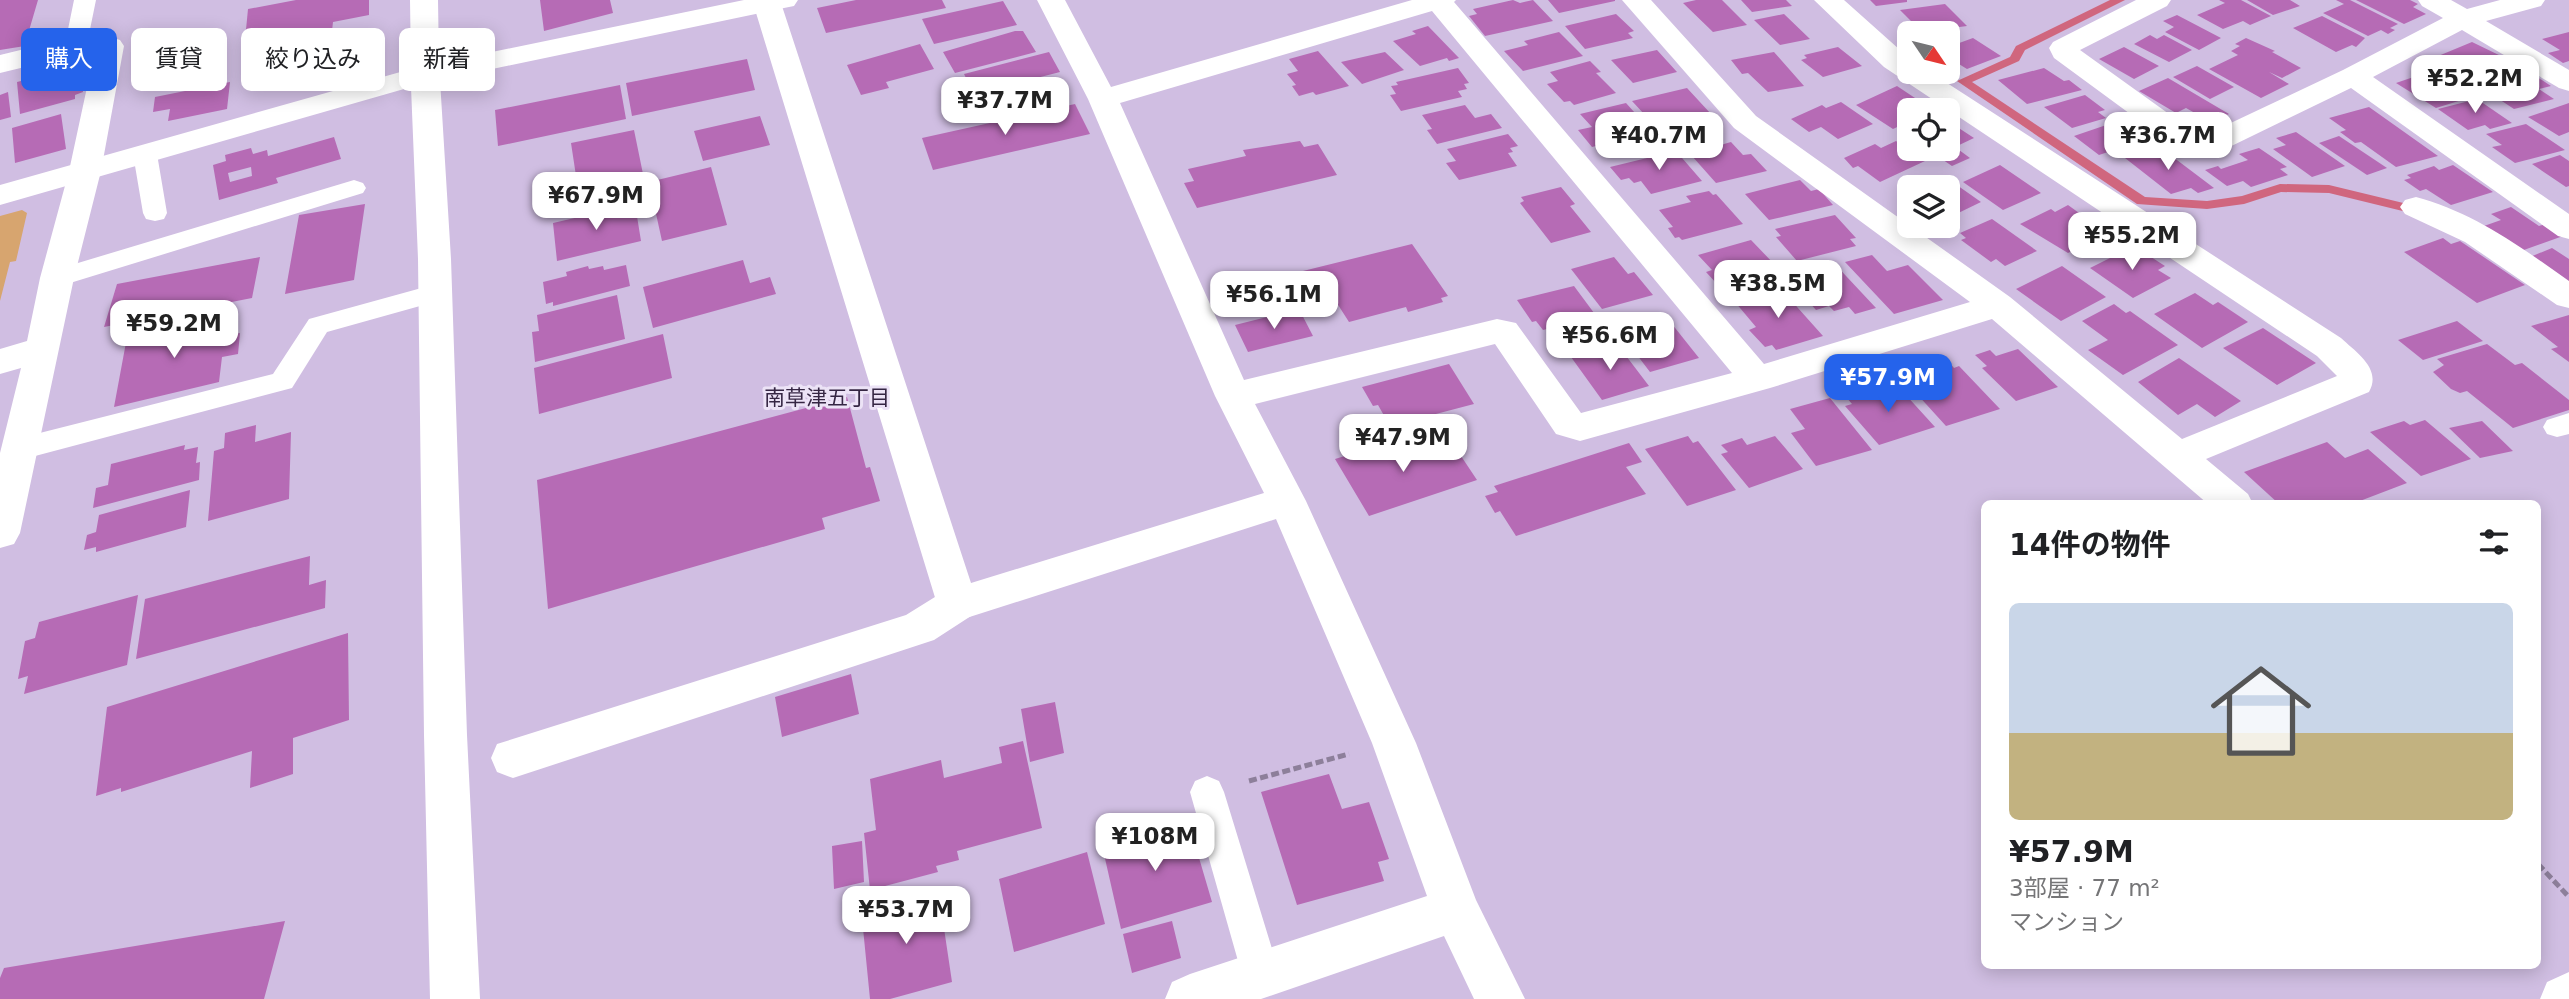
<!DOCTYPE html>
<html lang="ja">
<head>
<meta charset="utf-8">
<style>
	:root { --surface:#fff; --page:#f2f2f2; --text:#202124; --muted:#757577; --line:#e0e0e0; --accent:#2563eb }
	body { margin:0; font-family:"DejaVu Sans","Noto Sans JP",sans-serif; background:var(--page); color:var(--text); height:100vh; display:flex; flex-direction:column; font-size:26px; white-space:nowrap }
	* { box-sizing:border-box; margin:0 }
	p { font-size:23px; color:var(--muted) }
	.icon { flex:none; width:38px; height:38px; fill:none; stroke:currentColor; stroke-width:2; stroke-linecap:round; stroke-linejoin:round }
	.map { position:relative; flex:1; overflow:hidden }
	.drawer { position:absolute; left:1981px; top:500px; width:560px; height:469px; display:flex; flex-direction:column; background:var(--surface); border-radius:10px; box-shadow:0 4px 18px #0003 }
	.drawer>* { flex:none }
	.banner { position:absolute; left:21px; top:28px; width:665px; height:63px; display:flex; gap:14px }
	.needle { width:46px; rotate:125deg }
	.fabs { position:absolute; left:1897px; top:21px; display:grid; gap:14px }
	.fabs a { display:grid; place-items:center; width:63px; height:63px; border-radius:10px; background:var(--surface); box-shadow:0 4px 18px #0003; font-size:35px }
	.price { position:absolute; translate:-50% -60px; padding:0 16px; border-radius:14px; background:#fff; color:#222; font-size:23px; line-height:46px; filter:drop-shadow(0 2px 4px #0008) }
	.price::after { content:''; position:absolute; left:50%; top:42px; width:21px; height:16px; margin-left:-10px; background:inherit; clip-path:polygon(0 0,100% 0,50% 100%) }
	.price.current { background:var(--accent); color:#fff }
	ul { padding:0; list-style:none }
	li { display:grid; align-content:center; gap:14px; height:371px; padding:0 28px }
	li+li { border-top:2px solid var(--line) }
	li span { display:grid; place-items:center; height:217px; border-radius:10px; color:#555 }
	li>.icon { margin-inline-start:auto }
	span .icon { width:126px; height:126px; fill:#fffc; stroke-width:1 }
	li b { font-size:30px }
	h2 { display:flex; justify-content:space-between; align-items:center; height:84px; padding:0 28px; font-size:30px }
	.pill { padding:0 24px; border-radius:10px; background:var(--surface); box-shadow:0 4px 18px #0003; font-size:24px; line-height:63px }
	.pill.current { background:var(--accent); color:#fff }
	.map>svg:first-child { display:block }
</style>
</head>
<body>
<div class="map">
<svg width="2569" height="999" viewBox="0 0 2569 999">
	<rect width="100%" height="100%" fill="#d0bee2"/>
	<!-- green -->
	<path fill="#d7a56f" d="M22,210L27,213L16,261L10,262L0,301V216Z"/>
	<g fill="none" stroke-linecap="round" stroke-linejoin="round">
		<!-- stream -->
		<path fill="#d0667e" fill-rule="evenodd" d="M2110,0H2125L2025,50L2019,61L1972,82L2145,197L2207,201L2242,196L2280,184L2329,185L2424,208V214L2419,215L2329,193L2281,192L2244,204L2207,209L2137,204L1957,81L2010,57L2016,46Z"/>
	</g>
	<!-- building -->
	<path fill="#b66bb5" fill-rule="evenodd" d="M0,0H38L28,34L40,32L38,39L32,40L31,45L0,50Z
		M296,0H369V15L333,22L332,31L267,44V36L245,40L248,9Z
		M540,0H610L613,13L544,31Z
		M856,0H942L946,8L826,33L817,8Z
		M1513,0L1520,3L1533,0L1553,21L1485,36L1469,16L1477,14L1473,9Z
		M1548,0H1615V1L1559,13Z
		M1696,0H1722L1747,25L1713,32L1683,3Z
		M1741,0H1786L1792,6L1752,12Z
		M1870,0H1907V2L1876,6Z
		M2219,0H2241L2271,16L2250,25L2243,21L2223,29L2197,15L2225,3Z
		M2247,0H2290L2300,6L2273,15Z
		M2336,0H2350L2398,24L2390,28L2395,30L2388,34L2381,30L2368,36L2323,13L2344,4Z
		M2356,0H2410L2418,4L2413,7L2426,14L2404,24Z
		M1003,1L1017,25L934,44L922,19Z
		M1945,4L1967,26L1914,33L1907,26L1915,25L1900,10Z
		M1616,14L1634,31L1628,33L1633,38L1585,49L1565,26Z
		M1784,14L1810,39L1780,45L1754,20Z
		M2177,15L2221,38L2199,50L2165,32L2174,27L2163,21Z
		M2322,16L2365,38L2356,47L2352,45L2336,52L2293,28Z
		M1428,26L1459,58L1449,61L1447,58L1420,66L1393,41L1416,34L1412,31Z
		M1015,31H1023L1036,52L955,73L943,52Z
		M1559,32L1583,56L1523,71L1504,51L1528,45L1524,41Z
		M2569,32V61L2563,63L2548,53L2560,50L2542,39Z
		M2150,35L2157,39L2164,35L2192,50L2169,62L2134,44Z
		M1973,38L2001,56L1967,69L1954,61H1948V44L1951,46Z
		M2246,38L2275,51L2272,52L2301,68L2282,78L2269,72L2289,84L2261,98L2209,69L2238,55L2231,51L2240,46L2235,44Z
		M2472,42L2503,57L2467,77L2431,59Z
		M920,44L934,69L886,82L889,88L861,95L847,65Z
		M1838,47L1862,66L1823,77L1801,60L1807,58L1804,55Z
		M2124,47L2159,66L2134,79L2099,59Z
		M1657,50L1677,72L1633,83L1611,60Z
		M1318,51L1349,86L1316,95L1313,92L1299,96L1292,86L1296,85L1287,74L1298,71L1289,59Z
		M1049,52L1060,72L974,94L964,74Z
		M1385,52L1404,70L1362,84L1341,62Z
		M1774,52L1804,86L1768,92L1748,73L1742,74L1731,60Z
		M747,59L755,90L632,116L626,83Z
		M1590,61L1601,72L1596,73L1616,93L1574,105L1570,101L1564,102L1547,84L1558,81L1550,72Z
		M2197,66L2234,87L2210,99L2173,77Z
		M72,68L73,79L81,77L83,92L75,95V99L20,114L17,82Z
		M1458,68L1469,83L1464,84L1467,89L1458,91L1462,97L1401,111L1390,95L1396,94L1391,86L1398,85L1396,82Z
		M2044,68L2064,81L2069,80L2082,90L2027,104L1998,80Z
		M2437,69L2478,95L2436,108L2396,83Z
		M2531,73L2551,86L2539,89L2554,99L2514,109L2479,86Z
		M2168,78L2229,114L2211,122L2186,108L2176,113L2139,91Z
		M230,82L227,109L168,121L170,109L153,112L155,97Z
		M620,85L626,119L498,146L495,110Z
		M1897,86L1921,102L1911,106L1917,110H1909V116L1903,119L1908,122L1893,129L1856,105Z
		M1687,88L1711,114L1656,127L1632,101Z
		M8,92L11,117L0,120V95Z
		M2085,95L2105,110L2098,112L2106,118L2072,128L2044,107Z
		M2477,99L2512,123L2490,129L2485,125L2468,130L2438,109Z
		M1841,102L1873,124L1838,139L1821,127L1809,132L1791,119L1822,105L1826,108Z
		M1626,103L1652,132L1592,147L1578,130L1592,127L1580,114Z
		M2569,103V132L2559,136L2528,117Z
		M1075,104L1090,134L933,170L922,138Z
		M1465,105L1475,118L1491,114L1502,128L1437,144L1427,130L1432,129L1422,115Z
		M2369,107L2438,156L2396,167L2361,142L2355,143L2340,132L2346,130L2329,118Z
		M61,114L66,149L15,163L12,128Z
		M760,116L770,145L703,161L694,131Z
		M2121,120L2147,139L2099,155L2074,136Z
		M1948,121L1974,138L1955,147L1970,158L1952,166L1927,149H1948Z
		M2526,124L2565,150L2515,163L2492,147L2502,145L2486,134Z
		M634,130L643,174L578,189L571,143Z
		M2296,132L2345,166L2312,177L2273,149L2286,145L2276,138Z
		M1508,134L1518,146L1510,148L1513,152L1508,153L1517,166L1459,180L1446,163L1456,161L1447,149Z
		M2339,136L2387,168L2367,175L2319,143Z
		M334,137L341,159L276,178L278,183L219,200L213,165L226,161L225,155L251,148L253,154L267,150L268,156ZM251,167L252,176L230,182L228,173Z
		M1300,141L1304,147L1318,144L1337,175L1197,208L1184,183L1194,181L1188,169L1246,156L1243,150Z
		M1896,141L1925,161L1880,182L1858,166L1853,168L1844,158L1875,144L1881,148Z
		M1731,142L1743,155L1751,154L1767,171L1716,183L1692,156L1713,151L1710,148Z
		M2161,148L2214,188L2198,193L2191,188L2171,194L2125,158Z
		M2259,148L2287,167L2280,169L2288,175L2251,187L2243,181L2227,186L2205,170L2218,166L2221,169L2248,160L2239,154Z
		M1676,151L1702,181L1651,194L1641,181L1634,183L1629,178L1621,180L1610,167Z
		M2560,155L2569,161V186L2566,187L2532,164Z
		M2000,165L2041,193L2003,210L1963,182Z
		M2453,165L2493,192L2451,205L2426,189L2420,191L2404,180L2411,178L2407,175L2434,166L2439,170Z
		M711,167L727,225L662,241L649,182Z
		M1944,176L1981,202L1948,218V187H1922Z
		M1800,180L1811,191L1819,189L1833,205L1769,220L1745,194Z
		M1561,187L1575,204L1570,206L1591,232L1551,243L1520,203L1524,201L1521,197Z
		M1709,191L1713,195L1716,194L1743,224L1682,240L1679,237L1675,238L1668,228L1673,227L1659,210L1691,202L1686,196Z
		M365,204L354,280L285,294L299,215Z
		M635,204L641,241L557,261L553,223Z
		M2068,205L2086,218L2091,215L2113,230L2068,253L2020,224L2051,209L2055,212Z
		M2511,207L2539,226L2545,224L2563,236L2521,251L2484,226L2501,220L2491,214Z
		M1835,215L1856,238L1850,239L1856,246L1797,261L1776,237L1781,236L1775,229Z
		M1992,219L2037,251L2005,266L1996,259L1991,262L1961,240L1966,238L1960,233Z
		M2443,238L2451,244L2460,241L2525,285L2477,303L2404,252Z
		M1751,240L1776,266L1717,284L1706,272L1712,270L1698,255Z
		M1412,244L1448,296L1441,298L1443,302L1408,312L1406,307L1349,322L1326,286L1313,289L1303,271Z
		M2134,246L2165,266L2158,270L2171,278L2133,298L2090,268Z
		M2552,248L2569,259V282L2530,257Z
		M1872,255L1887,271L1908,265L1943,300L1894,314L1845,262Z
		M260,257L252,298L104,327L117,284Z
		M1614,257L1628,274L1634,272L1653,295L1602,309L1571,269Z
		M743,260L750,283L770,277L776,294L653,328L643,287Z
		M1832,261L1876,308L1855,314L1849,307L1834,311L1829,306L1816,310L1784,274Z
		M626,265L630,286L553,306V302L546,304L543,282L567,276L566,272L588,266L589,269L603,266L604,270Z
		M2062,266L2106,297L2061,321L2016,289Z
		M1574,286L1597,317L1543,330L1536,321L1532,322L1517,300Z
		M1781,289L1823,336L1776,350L1772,345L1765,347L1749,330L1756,327L1735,302Z
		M2195,293L2213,305L2218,302L2248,322L2202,348L2154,314Z
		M617,295L625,339L535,362L532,332L539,331L537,315Z
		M2114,304L2126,313L2130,311L2178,345L2123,375L2088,350L2108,340L2082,321Z
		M1299,309L1313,336L1248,352L1235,325Z
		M223,314L221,337L240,333L238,354L222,357L219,382L114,407L127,337Z
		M1664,314L1699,358L1650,372L1621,334L1626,333L1621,325Z
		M2569,315V362L2551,349L2558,347L2531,326Z
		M2457,321L2483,341L2423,360L2398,340Z
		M2263,328L2316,363L2277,385L2223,348Z
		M663,334L672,378L539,414L534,368Z
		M1617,344L1649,386L1602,400L1571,357Z
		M2487,344L2515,365L2522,363L2569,400V410L2513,428L2467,391L2460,393L2451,389L2433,372L2444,365L2437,359Z
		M2018,349L2058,387L2016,401L1982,368L1987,366L1975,355L1990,350L1996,356Z
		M2179,358L2241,401L2215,417L2197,404L2178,415L2138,382Z
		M1949,362L1954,368L1959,366L2000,409L1946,426L1906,382L1931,374L1927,369Z
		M1449,364L1474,404L1390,426L1378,405L1373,406L1362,387Z
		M1895,383L1935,427L1879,445L1845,406L1852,404L1847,398Z
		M847,397L866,468L870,467L880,501L822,518L825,529L548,609L537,480Z
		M1830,398L1872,450L1816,466L1791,433L1805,429L1790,409Z
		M2425,420L2471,459L2421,476L2370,432L2404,421L2410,425Z
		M2482,421L2513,451L2480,458L2449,428Z
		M256,425L255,442L291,432L289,499L208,521L214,451L224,448L225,433Z
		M1688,436L1693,443L1698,441L1736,490L1687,506L1645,449Z
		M1775,436L1803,469L1749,488L1721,454L1728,452L1721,445L1742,438L1747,445Z
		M1396,440L1405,456L1451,441L1477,480L1369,516L1335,459Z
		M2327,442L2345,458L2368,449L2407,483L2352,504H2279L2244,472Z
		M1629,443L1642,462L1626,467L1646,494L1516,536L1500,511L1495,513L1485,496L1498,492L1494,486Z
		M185,445L184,450L198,447L196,463L200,462L199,480L93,508L96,488L108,485L111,464Z
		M190,490L186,527L96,552V547L84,550L87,535L96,532L99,515Z
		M310,556L309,585L326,580L325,608L136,659L145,599Z
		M138,595L127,665L24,694L28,676L18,679L25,641L35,638L39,622Z
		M348,633L349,720L293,738V774L250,788L252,751L121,792V788L96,796L107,707Z
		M851,674L859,714L782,737L775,697Z
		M1055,702L1064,753L1030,762L1021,709Z
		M1023,741L1042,828L957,851L959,860L936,866L938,872L870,890L864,833L876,830L870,779L941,760L944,778L1002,763L999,747Z
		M1329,774L1342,809L1369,802L1389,859L1378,862L1384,881L1297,905L1261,792Z
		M1187,817L1212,902L1121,929L1101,841Z
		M862,841L864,882L834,889L832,846Z
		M1087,852L1105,924L1014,952L999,879Z
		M938,888L952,982L890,999H870L861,908Z
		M285,921L264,999H0V978L4,968Z
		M1172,921L1181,958L1132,973L1123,934Z"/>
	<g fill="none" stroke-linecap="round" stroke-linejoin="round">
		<!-- path -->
		<path stroke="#8d7f9a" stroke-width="5" stroke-dasharray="8 3.5" stroke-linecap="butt" d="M1249,781L1349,754
			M2538,864L2569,897"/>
		<!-- service -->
		<path fill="#fff" fill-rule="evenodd" d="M74,0H96L87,44L84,49H68L65,44Z
			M145,147L153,149L157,154L167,213L164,219L155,221L146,219L143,213L133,154L137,149Z
			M354,180L363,183L366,188L363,193L57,287L48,284L44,278L48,272Z
			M436,284L445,287L449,293L445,299L327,332L292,388L20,460L10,457L6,449L10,441L20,438L273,374L309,319Z
			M2569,413V434L2557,437L2547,434L2543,427L2547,420Z
			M1207,776L1219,781L1224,792L1280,975L1274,988L1261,994L1248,988L1242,975L1190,792L1195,781Z"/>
		<!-- pedestrian -->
		<path fill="#fff" fill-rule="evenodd" d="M957,587L971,592L977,604L971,616L934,640L513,778L497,772L491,758L497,744L906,615L943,592Z"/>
		<!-- minor -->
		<path fill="#fff" fill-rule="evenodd" d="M755,0H779L781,3L971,583L1264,493L1215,396L1088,99L1037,0H1065L1111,87L1412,0H1456L1454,2L1764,364L1970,302L1734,128L1622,0H1651L1756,116L2010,297L2182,439L2337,376L2317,356L1884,67L1814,0H1844L1909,58V72H1930L2341,338C2357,353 2382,369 2369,392L2206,459L2248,494L2253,504H2208L1992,319L1770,388L1580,441L1556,434L1495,344L1255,404L1306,501L1416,743L1476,900L1525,999H1474L1444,936L1261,999H1165L1172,982L1190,974L1427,896L1372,743L1276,519L957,621L943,616L937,604L753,3ZM1432,11L1732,373L1581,413L1516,323L1497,319L1244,380L1120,103Z
			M2136,0H2171L2167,6L2080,50L2201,137L2343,70L2443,18L2422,6L2418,0H2451L2467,9L2500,0H2545L2541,6L2486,21L2569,70V91L2559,88L2462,30L2373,77L2569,214V239L2558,236L2351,88L2213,155L2202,157L2182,152L2054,58L2049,48L2053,42Z
			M94,32L120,40L124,46L101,171L74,278L20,533L14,544L0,548V453L21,368L0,374V349L27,341L40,278L69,171L95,50L0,73V55Z
			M2416,197C2473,212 2521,247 2569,281V308L2557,305L2465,242L2405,214L2400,207L2405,200Z
			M2569,972V999H2540L2547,982Z"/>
		<!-- tertiary -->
		<path fill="#fff" fill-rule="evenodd" d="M410,0H438L439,63L744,0H798L794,6L784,8L440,80L451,259L467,735L480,999H430L424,735L418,259L411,87L0,205V185L411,69Z"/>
	</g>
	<g text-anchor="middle" stroke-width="6" stroke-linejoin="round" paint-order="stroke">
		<!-- neighbourhood labels -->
		<g font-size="21" fill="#352643" stroke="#ece3f6">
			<text x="827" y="405">南草津五丁目</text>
		</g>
	</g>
</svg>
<div class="fabs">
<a><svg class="needle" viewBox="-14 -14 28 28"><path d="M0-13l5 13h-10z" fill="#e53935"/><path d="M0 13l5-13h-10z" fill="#757577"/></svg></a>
<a><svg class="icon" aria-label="locate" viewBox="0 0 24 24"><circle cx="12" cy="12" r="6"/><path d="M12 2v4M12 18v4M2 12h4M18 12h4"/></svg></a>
<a><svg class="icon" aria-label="layers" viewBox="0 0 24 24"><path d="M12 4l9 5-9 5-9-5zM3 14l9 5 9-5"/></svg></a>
</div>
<b class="price" style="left:2475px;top:115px">¥52.2M</b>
<b class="price" style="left:1005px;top:137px">¥37.7M</b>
<b class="price" style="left:1659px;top:172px">¥40.7M</b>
<b class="price" style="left:2168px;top:172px">¥36.7M</b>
<b class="price" style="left:596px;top:232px">¥67.9M</b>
<b class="price" style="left:2132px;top:272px">¥55.2M</b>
<b class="price" style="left:1778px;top:320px">¥38.5M</b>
<b class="price" style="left:1274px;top:331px">¥56.1M</b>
<b class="price" style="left:174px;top:360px">¥59.2M</b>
<b class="price" style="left:1610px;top:372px">¥56.6M</b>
<b class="price current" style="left:1888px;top:414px">¥57.9M</b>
<b class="price" style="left:1403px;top:474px">¥47.9M</b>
<b class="price" style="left:1155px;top:873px">¥108M</b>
<b class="price" style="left:906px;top:946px">¥53.7M</b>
<div class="banner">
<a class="pill current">購入</a>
<a class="pill">賃貸</a>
<a class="pill">絞り込み</a>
<a class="pill">新着</a>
</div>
<section class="drawer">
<h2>14件の物件<svg class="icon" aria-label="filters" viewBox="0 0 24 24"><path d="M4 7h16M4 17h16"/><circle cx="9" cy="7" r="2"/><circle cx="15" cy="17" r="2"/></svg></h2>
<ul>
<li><span style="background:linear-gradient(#c9d6e8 60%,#c2b280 0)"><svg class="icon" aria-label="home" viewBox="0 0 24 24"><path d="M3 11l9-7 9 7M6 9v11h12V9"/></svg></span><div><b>¥57.9M</b><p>3部屋 · 77 m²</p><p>マンション</p></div></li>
</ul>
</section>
</div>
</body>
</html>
